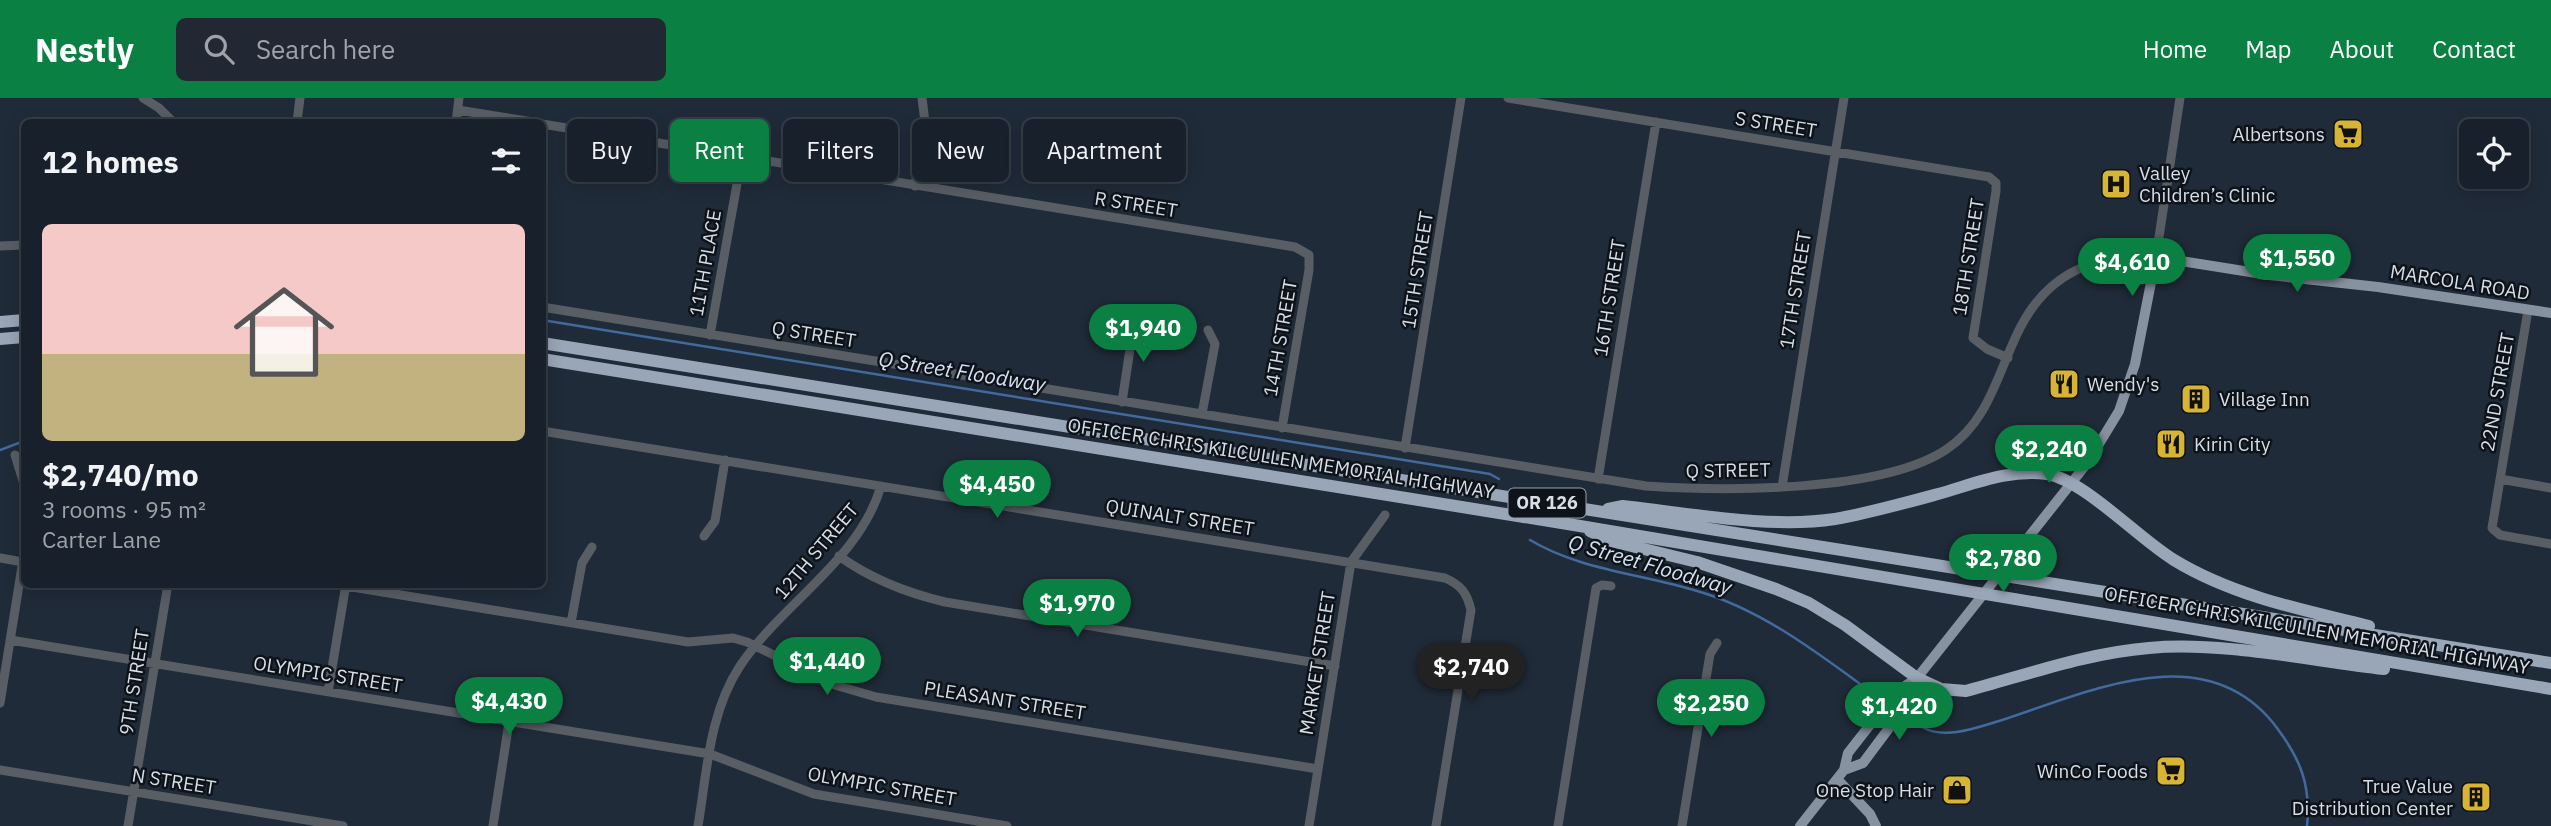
<!DOCTYPE html>
<html lang="en">
<head>
<meta charset="utf-8">
<style>
	:root { --surface:#18202b; --page:#212833; --text:#f1f3f6; --muted:#9fa3a9; --line:#363e47; --accent:#0b8043 }
	body { margin:0; font-family:"IBM Plex Sans",sans-serif; background:var(--page); color:var(--text); height:100vh; display:flex; flex-direction:column; font-size:26px; white-space:nowrap }
	* { box-sizing:border-box; margin:0 }
	p { font-size:23px; color:var(--muted) }
	.icon { flex:none; width:38px; height:38px; fill:none; stroke:currentColor; stroke-width:2; stroke-linecap:round; stroke-linejoin:round }
	.map { position:relative; flex:1; overflow:hidden }
	.drawer { position:absolute; left:21px; top:21px; width:525px; height:469px; display:flex; flex-direction:column; background:var(--surface); border-radius:10px; box-shadow:0 4px 18px #0003,0 0 0 2px var(--line) }
	.drawer>* { flex:none }
	.banner { position:absolute; left:567px; top:21px; width:665px; height:63px; display:flex; gap:14px }
	.controls { position:absolute; left:2459px; top:21px; display:grid; gap:14px }
	.controls a { display:grid; place-items:center; width:70px; height:70px; border-radius:10px; background:var(--surface); box-shadow:0 4px 18px #0003,0 0 0 2px var(--line); font-size:35px }
	.price { position:absolute; translate:-50% -60px; padding:0 16px; border-radius:24px; background:var(--accent); color:#fff; font-size:23px; line-height:46px; filter:drop-shadow(0 2px 4px #0008) }
	.price::after { content:''; position:absolute; left:50%; top:42px; width:21px; height:16px; margin-left:-10px; background:inherit; clip-path:polygon(0 0,100% 0,50% 100%) }
	.price.on { background:#222; color:#fff }
	ul { padding:0; list-style:none }
	li { display:grid; align-content:center; gap:14px; height:371px; padding:0 21px }
	li+li { border-top:2px solid var(--line) }
	li span { display:grid; place-items:center; height:217px; border-radius:10px; color:#555 }
	li>.icon { margin-inline-start:auto }
	span .icon { width:126px; height:126px; fill:#fffc; stroke-width:1 }
	li b { font-size:30px }
	h2 { display:flex; justify-content:space-between; align-items:center; height:84px; padding:0 21px; font-size:30px }
	.pill { padding:0 24px; border-radius:10px; background:var(--surface); box-shadow:0 4px 18px #0003,0 0 0 2px var(--line); font-size:24px; line-height:63px }
	.pill.on { background:var(--accent); color:#fff }
	header { display:flex; align-items:center; gap:42px; box-sizing:border-box; height:98px; padding:0 35px; background:var(--accent); color:#fff }
	header strong { font-size:33px }
	nav { display:flex; gap:38px; margin-inline-start:auto; font-size:24px }
	.search { width:490px; height:63px; background:var(--page); display:flex; align-items:center; gap:18px; box-sizing:border-box; padding:0 24px; border-radius:10px; color:var(--muted); font-size:26px }
	.map>svg:first-child { display:block }
</style>
</head>
<body>
<header>
<strong>Nestly</strong>
<div class="search"><svg class="icon" aria-label="search" viewBox="0 0 24 24"><circle cx="10" cy="10" r="6"/><path d="M15 15l6 6"/></svg>Search here</div>
<nav><a>Home</a><a>Map</a><a>About</a><a>Contact</a></nav>
</header>
<div class="map">
<svg width="2551" height="728" viewBox="0 0 2551 728">
	<rect width="100%" height="100%" fill="#202b39"/>
	<g fill="none" stroke-linecap="round" stroke-linejoin="round">
		<!-- stream -->
		<path stroke="#426a9c" stroke-width="2.5" d="M542,222L1490,376L1499,381
			M0,352L24,343
			M1530,442C1580,472 1642,476 1697,493C1760,511 1815,553 1867,591
			M1922,629C1944,642 1976,630 1999,623C2089,594 2207,536 2277,630C2301,662 2311,688 2307,728"/>
		<!-- minor -->
		<path stroke="#595e65" stroke-width="9" d="M143,0L159,10L173,24
			M1508,0L1989,79L1996,85V93L1973,240L1987,251L2008,260
			M458,12L533,24
			M297,24L300,0
			M456,24L459,0
			M542,26L1295,149L1309,157V172L1282,330
			M915,88L925,24L922,0
			M0,148L24,147
			M542,209L1646,388C1723,393 1882,395 1947,351C1990,322 1998,273 2020,230C2048,175 2095,155 2156,159L2180,0
			M2528,212L2492,430L2500,437L2551,446
			M710,237L742,58
			M1122,304L1133,231L1143,218
			M1202,316L1215,246L1208,232
			M542,333L1445,480C1461,487 1467,495 1471,512L1436,728
			M1405,350L1461,0
			M15,357L24,386
			M1598,381L1656,24
			M2500,381L2551,390
			M1782,389L1844,0
			M704,438L715,423L725,362
			M839,458C871,481 907,495 945,504L1335,568
			M0,460L23,464
			M346,488L688,544L733,540L747,544L835,587L876,599L1318,671
			M571,525L582,465L592,449
			M10,542L710,656L814,696L1007,728
			M328,594L346,486
			M0,605L24,456
			M0,672L343,728
			M128,728L168,486
			M493,728L509,624
			M698,728C707,674 709,615 740,568C782,505 859,463 881,388
			M1309,728L1351,464L1385,417
			M1558,728L1596,490L1602,487L1611,488
			M1682,728L1710,556L1717,545"/>
		<!-- major -->
		<path stroke="#8792a0" stroke-width="10" d="M1844,672L1863,665L1907,606L1917,580
			M1837,681L1870,716L1876,728
			M1800,728L1844,672L1848,655L1895,595L1917,580L2088,364L2119,313L2135,266L2156,159L2269,177L2378,189L2551,215"/>
		<!-- highway -->
		<path stroke="#99a6b7" stroke-width="12" d="M0,224L24,222
			M0,241L24,239
			M542,245L2551,565
			M542,261L1580,428L2551,591
			M1608,411L1623,408C1688,415 1770,431 1835,421C1869,415 1905,405 1938,396C1974,386 2008,371 2047,376C2084,382 2139,441 2174,462C2233,498 2303,512 2369,528
			M1590,433L1611,443L1697,464L1776,491L1809,505L1845,527L1917,580L1941,591L1966,593C2026,577 2087,555 2149,550C2222,543 2311,563 2384,571"/>
	</g>
	<!-- icons -->
	<defs>
		<g id="supermarket-square" transform="scale(1.575)"><rect x="-9" y="-9" width="18" height="18" rx="4" fill="#d7b434" stroke="#0e1319"/><path d="M-6-5.5h2.5l.6 2H6L4.5 2H-2.5L-4.4-4H-6ZM-1.5 3.2a1.3 1.3 0 1 0 .1 0ZM3 3.2a1.3 1.3 0 1 0 .1 0Z" fill="#111"/></g>
		<g id="hospital-square" transform="scale(1.575)"><rect x="-9" y="-9" width="18" height="18" rx="4" fill="#d7b434" stroke="#0e1319"/><path d="M-5-5h3v3.5h4V-5h3V5h-3V1.5h-4V5h-3Z" fill="#111"/></g>
		<g id="restaurant-square" transform="scale(1.575)"><rect x="-9" y="-9" width="18" height="18" rx="4" fill="#d7b434" stroke="#0e1319"/><path d="M-5-6h1v4h1v-4h1v4h1v-4h1v5L-1.5 .5V6h-2V.5L-5-1ZM5-6V6H3V1.5H1.5Q1.5-4 5-6Z" fill="#111"/></g>
		<g id="building-square" transform="scale(1.575)"><rect x="-9" y="-9" width="18" height="18" rx="4" fill="#d7b434" stroke="#0e1319"/><path d="M-4-6H4V6H1V3H-1V6H-4ZM-2.5-4.3h1.7v1.8h-1.7ZM.8-4.3h1.7v1.8H.8ZM-2.5-1h1.7V.8h-1.7ZM.8-1h1.7V.8H.8Z" fill="#111"/></g>
		<g id="shop-square" transform="scale(1.575)"><rect x="-9" y="-9" width="18" height="18" rx="4" fill="#d7b434" stroke="#0e1319"/><path d="M-5-2.5h2.3a2.7 3.5 0 0 1 5.4 0H5L5.5 6h-11ZM-1.5-2.5h3a1.5 2.3 0 0 0-3 0Z" fill="#111"/></g>
	</defs>
	<g fill-rule="evenodd">
		<use href="#supermarket-square" x="2348" y="36"/>
		<use href="#hospital-square" x="2116" y="86"/>
		<use href="#restaurant-square" x="2064" y="286"/>
		<use href="#building-square" x="2196" y="301"/>
		<use href="#restaurant-square" x="2171" y="346"/>
		<use href="#supermarket-square" x="2171" y="673"/>
		<use href="#shop-square" x="1957" y="692"/>
		<use href="#building-square" x="2476" y="699"/>
	</g>
	<g text-anchor="middle" stroke-width="5" stroke-linejoin="round" paint-order="stroke">
		<!-- shield labels -->
		<rect fill="#0e1319" stroke="#9ba1aa" stroke-width="2" x="1508.5" y="390.5" width="77" height="29" rx="5"/>
		<g font-size="18" font-weight="bold" fill="#d7dee8">
			<text x="1547" y="411">OR 126</text>
		</g>
		<!-- street labels -->
		<g font-size="19" fill="#d7dee8" stroke="#0e1319">
			<text transform="translate(1776 26) rotate(9)" y="7">S STREET</text>
			<text transform="translate(1136 106) rotate(9)" y="7">R STREET</text>
			<text transform="translate(1968 159) rotate(-81)" y="7">18TH STREET</text>
			<text transform="translate(705 165) rotate(-80)" y="7">11TH PLACE</text>
			<text transform="translate(1417 172) rotate(-81)" y="7">15TH STREET</text>
			<text transform="translate(2460 184) rotate(9)" y="7">MARCOLA ROAD</text>
			<text transform="translate(1795 192) rotate(-81)" y="7">17TH STREET</text>
			<text transform="translate(1609 200) rotate(-81)" y="7">16TH STREET</text>
			<text transform="translate(814 236) rotate(9)" y="7">Q STREET</text>
			<text transform="translate(1280 240) rotate(-80)" y="7">14TH STREET</text>
			<text transform="translate(2497 294) rotate(-80)" y="7">22ND STREET</text>
			<text transform="translate(1281 360) rotate(9)" y="7">OFFICER CHRIS KILCULLEN MEMORIAL HIGHWAY</text>
			<text transform="translate(1728 372) rotate(-1)" y="7">Q STREET</text>
			<text transform="translate(1180 419) rotate(9)" y="7">QUINALT STREET</text>
			<text transform="translate(816 453) rotate(-50)" y="7">12TH STREET</text>
			<text transform="translate(2317 532) rotate(10)" y="7">OFFICER CHRIS KILCULLEN MEMORIAL HIGHWAY</text>
			<text transform="translate(1317 565) rotate(-81)" y="7">MARKET STREET</text>
			<text transform="translate(328 576) rotate(9)" y="7">OLYMPIC STREET</text>
			<text transform="translate(134 584) rotate(-81)" y="7">9TH STREET</text>
			<text transform="translate(1005 602) rotate(9)" y="7">PLEASANT STREET</text>
			<text transform="translate(174 683) rotate(9)" y="7">N STREET</text>
			<text transform="translate(882 688) rotate(10)" y="7">OLYMPIC STREET</text>
		</g>
		<!-- poi labels -->
		<g font-size="19" fill="#d7dee8" stroke="#0e1319" text-anchor="end">
			<text x="2325" y="43">Albertsons</text>
			<text x="2139" y="82" text-anchor="start">Valley<tspan x="2139" dy="22">Children’s Clinic</tspan></text>
			<text x="2087" y="293" text-anchor="start">Wendy's</text>
			<text x="2219" y="308" text-anchor="start">Village Inn</text>
			<text x="2194" y="353" text-anchor="start">Kirin City</text>
			<text x="2148" y="680">WinCo Foods</text>
			<text x="2453" y="695">True Value<tspan x="2453" dy="22">Distribution Center</tspan></text>
			<text x="1934" y="699">One Stop Hair</text>
		</g>
		<!-- water labels -->
		<g font-size="21" font-style="italic" fill="#d6e1f1" stroke="#0e1319">
			<text transform="translate(962 274) rotate(9)" y="7">Q Street Floodway</text>
			<text transform="translate(1650 467) rotate(16)" y="7">Q Street Floodway</text>
		</g>
	</g>
</svg>
<div class="controls">
<a><svg class="icon" aria-label="locate" viewBox="0 0 24 24"><circle cx="12" cy="12" r="6"/><path d="M12 2v4M12 18v4M2 12h4M18 12h4"/></svg></a>
</div>
<b class="price" style="left:2297px;top:196px">$1,550</b>
<b class="price" style="left:2132px;top:200px">$4,610</b>
<b class="price" style="left:1143px;top:266px">$1,940</b>
<b class="price" style="left:2049px;top:387px">$2,240</b>
<b class="price" style="left:997px;top:422px">$4,450</b>
<b class="price" style="left:2003px;top:496px">$2,780</b>
<b class="price" style="left:1077px;top:541px">$1,970</b>
<b class="price" style="left:827px;top:599px">$1,440</b>
<b class="price on" style="left:1471px;top:605px">$2,740</b>
<b class="price" style="left:509px;top:639px">$4,430</b>
<b class="price" style="left:1711px;top:641px">$2,250</b>
<b class="price" style="left:1899px;top:644px">$1,420</b>
<div class="banner">
<a class="pill">Buy</a>
<a class="pill on">Rent</a>
<a class="pill">Filters</a>
<a class="pill">New</a>
<a class="pill">Apartment</a>
</div>
<section class="drawer">
<h2>12 homes<svg class="icon" aria-label="filters" viewBox="0 0 24 24"><path d="M4 7h16M4 17h16"/><circle cx="9" cy="7" r="2"/><circle cx="15" cy="17" r="2"/></svg></h2>
<ul>
<li><span style="background:linear-gradient(#f6c9c9 60%,#c2b280 0)"><svg class="icon" aria-label="home" viewBox="0 0 24 24"><path d="M3 11l9-7 9 7M6 9v11h12V9"/></svg></span><div><b>$2,740/mo</b><p>3 rooms · 95 m²</p><p>Carter Lane</p></div></li>
</ul>
</section>
</div>
</body>
</html>
